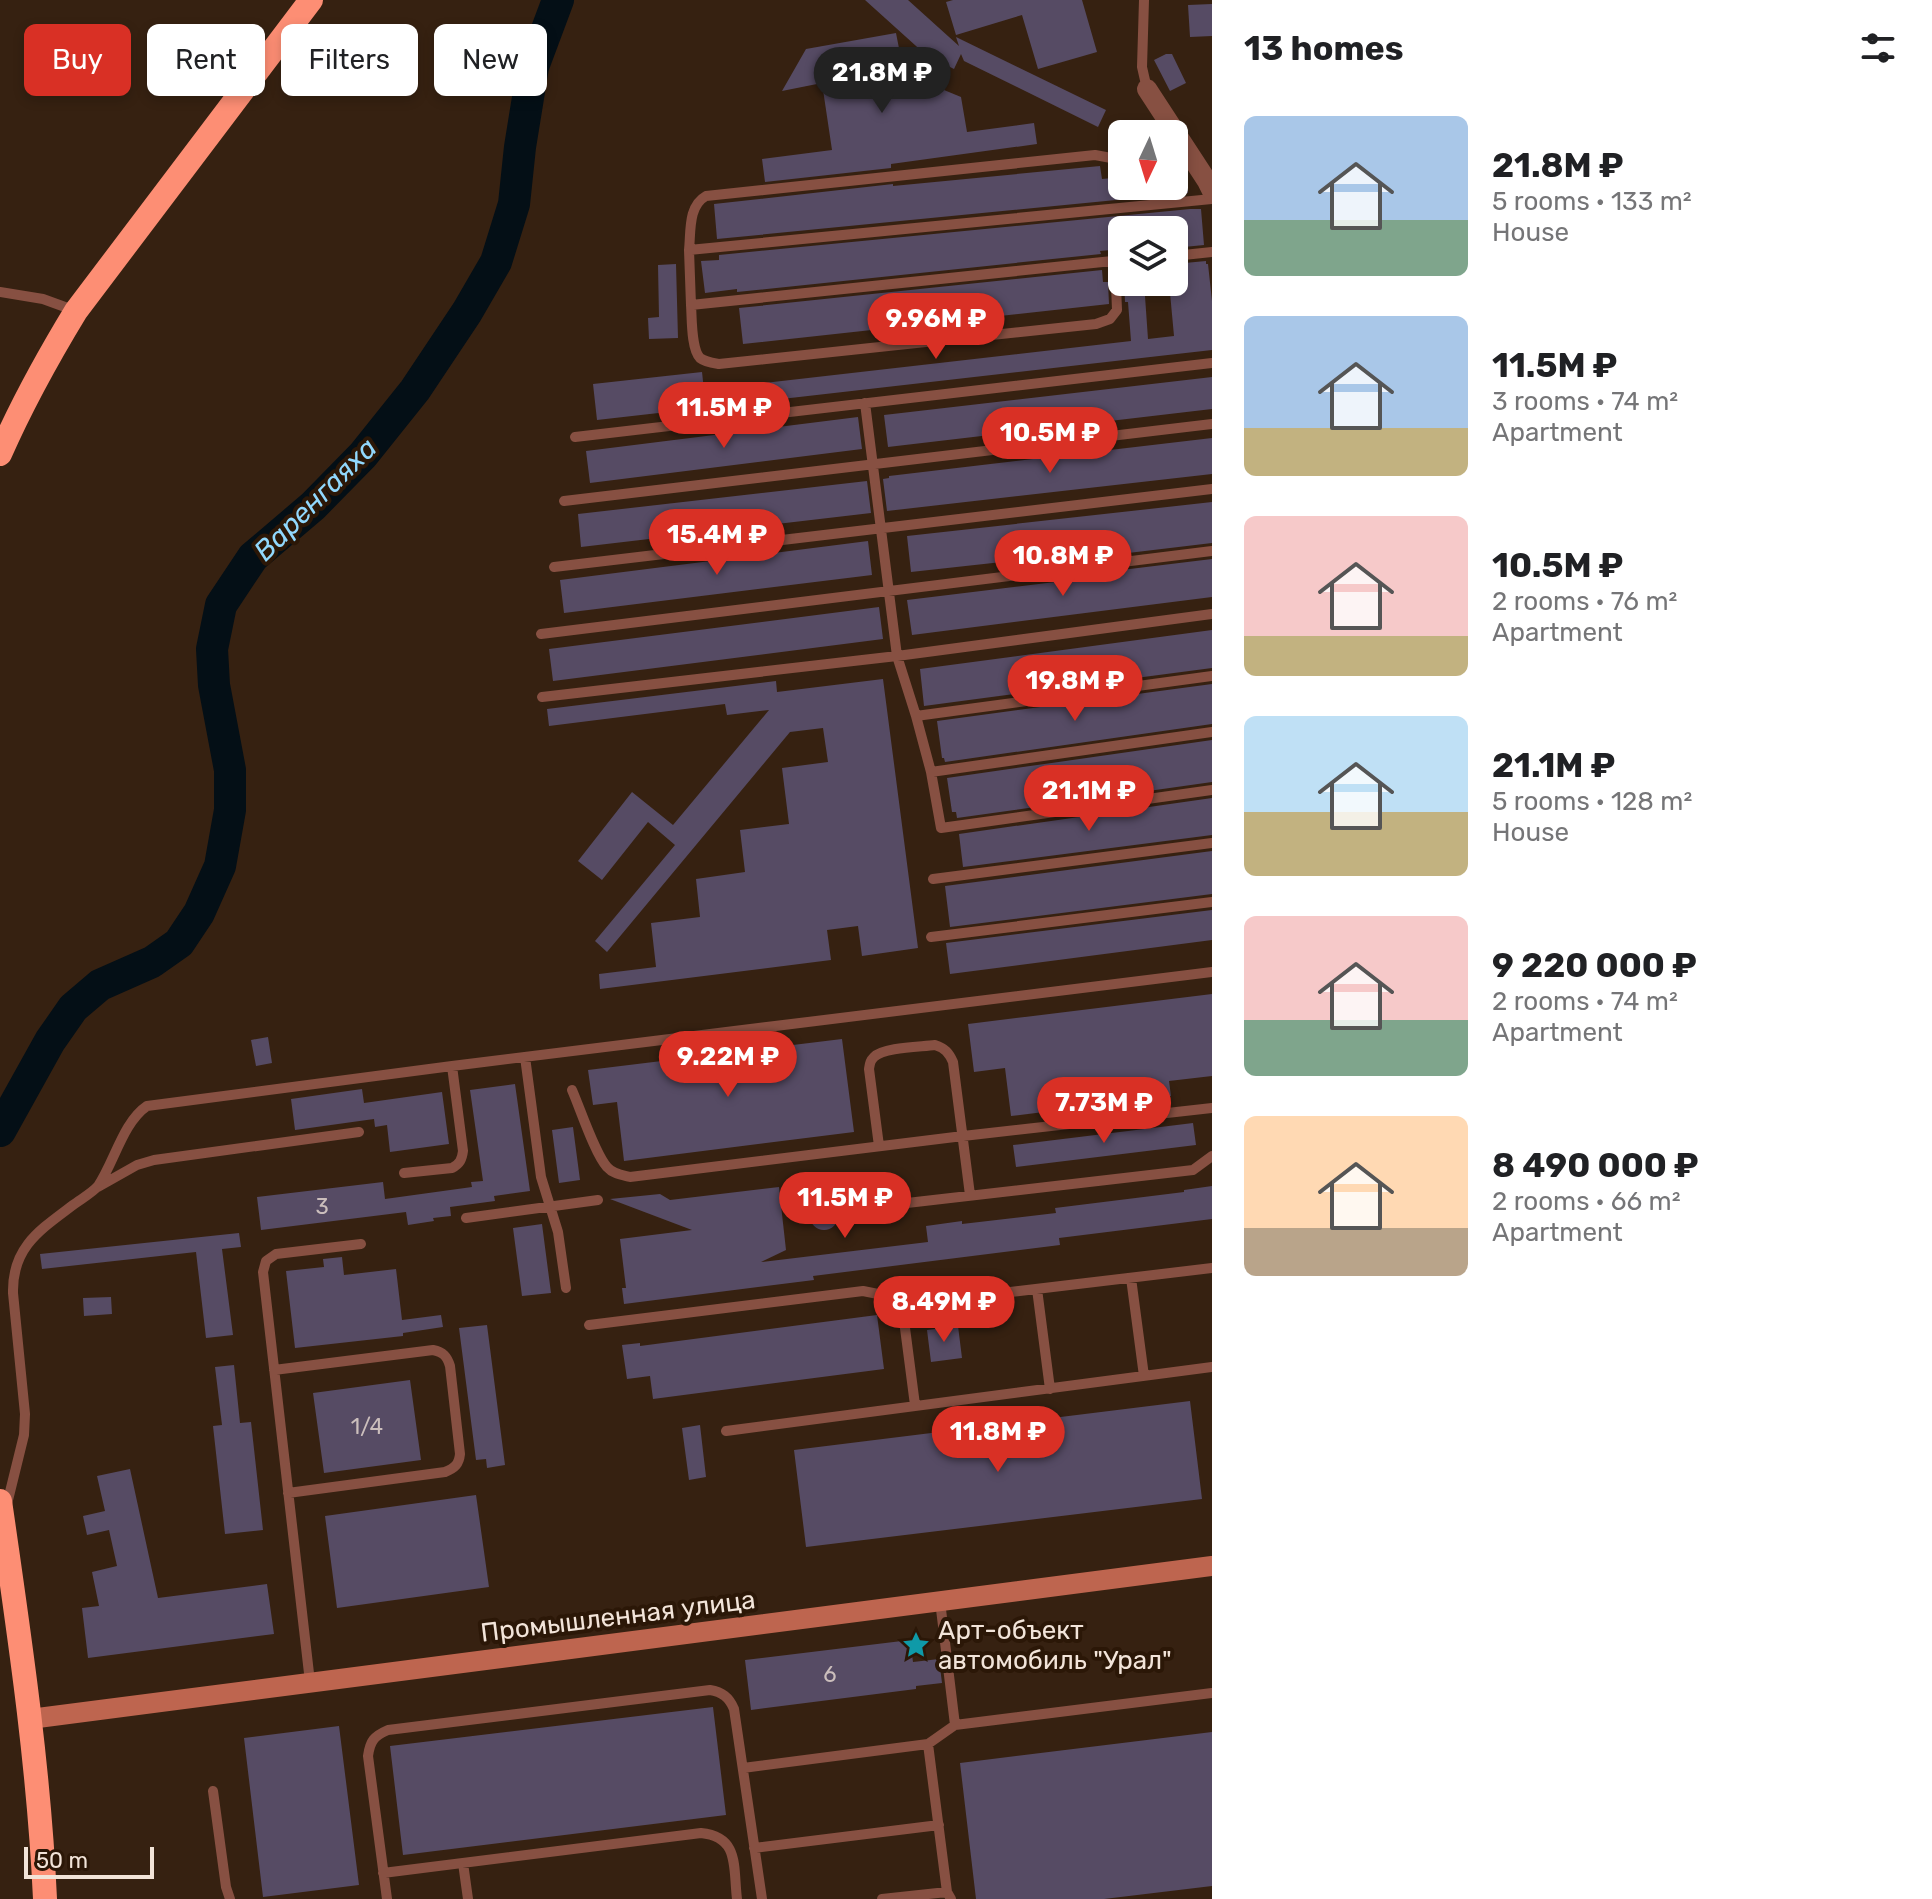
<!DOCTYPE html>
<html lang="en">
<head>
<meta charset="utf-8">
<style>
	:root { --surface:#fff; --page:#f6f6f6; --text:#202124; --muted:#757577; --accent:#d93025 }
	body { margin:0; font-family:Rubik,sans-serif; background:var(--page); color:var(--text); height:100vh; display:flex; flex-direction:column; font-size:30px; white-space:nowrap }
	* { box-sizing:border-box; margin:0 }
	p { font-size:26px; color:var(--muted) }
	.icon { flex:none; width:44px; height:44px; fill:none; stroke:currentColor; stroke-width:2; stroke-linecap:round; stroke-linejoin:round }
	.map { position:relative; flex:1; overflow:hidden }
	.details { display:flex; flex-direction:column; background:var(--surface); width:720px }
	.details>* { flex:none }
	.guide { position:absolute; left:24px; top:24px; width:760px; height:72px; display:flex; gap:16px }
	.needle { width:52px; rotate:184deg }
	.fabs { position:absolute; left:1108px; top:120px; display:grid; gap:16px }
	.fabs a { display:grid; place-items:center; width:80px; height:80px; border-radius:12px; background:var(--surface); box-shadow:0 4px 12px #0003; font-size:40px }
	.scale { position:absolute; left:24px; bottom:20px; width:130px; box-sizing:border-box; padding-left:8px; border:4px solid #f2e4d9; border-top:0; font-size:22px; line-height:28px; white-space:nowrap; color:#f2e4d9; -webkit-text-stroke:6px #2b1707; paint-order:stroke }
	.price { position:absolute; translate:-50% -68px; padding:0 18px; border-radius:28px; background:var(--accent); color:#fff; font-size:26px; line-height:52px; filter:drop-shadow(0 2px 4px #0008) }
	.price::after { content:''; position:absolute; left:50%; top:48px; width:24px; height:18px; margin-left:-12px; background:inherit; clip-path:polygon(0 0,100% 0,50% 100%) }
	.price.active { background:#222; color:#fff }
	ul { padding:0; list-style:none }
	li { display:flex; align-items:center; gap:24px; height:200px; padding:0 32px }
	li span { display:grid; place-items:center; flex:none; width:224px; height:160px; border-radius:12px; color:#555 }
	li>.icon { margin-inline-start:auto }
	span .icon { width:96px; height:96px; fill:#fffc; stroke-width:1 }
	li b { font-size:34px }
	h2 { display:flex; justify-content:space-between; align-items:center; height:96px; padding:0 32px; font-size:34px }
	.pill { padding:0 28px; border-radius:12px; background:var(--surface); box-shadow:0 4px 12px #0003; font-size:28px; line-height:72px }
	.pill.active { background:var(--accent); color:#fff }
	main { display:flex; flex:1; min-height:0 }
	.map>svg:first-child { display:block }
</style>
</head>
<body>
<main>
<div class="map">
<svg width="1212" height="1899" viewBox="0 0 1212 1899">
	<rect width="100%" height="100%" fill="#362111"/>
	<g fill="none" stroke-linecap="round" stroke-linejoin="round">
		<!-- river -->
		<path stroke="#040f16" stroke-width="32" d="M0,1131L50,1041L73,1008L100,985L152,962L179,943L199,913L220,866L230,810V770L214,685L212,649L221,605L253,557L313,506L363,455L415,390L467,312L496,262L514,204L520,147L533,67L558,0"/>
	</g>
	<!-- building -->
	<path fill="#564b64" d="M865,0H908L959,46L956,37L1106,110L1098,127L964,61L961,54L954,69L926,55Z
		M953,0H1082L1097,52L1038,69L1022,15L956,35L946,2Z
		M1212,4V36L1190,37L1188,5Z
		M896,33L907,89L948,83L944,90L961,97L967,132L1034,123L1037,144L891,164V168L765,182L762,159L832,150L822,83L782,91L806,49Z
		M1166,54H1172L1186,83L1170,91L1154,60Z
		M1100,166L1102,179L1122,177V186H1174V168L1182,166L1186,173L1188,193L717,239L714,204L893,184V186Z
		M1190,209H1201L1204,245L1174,248V230H1122V249L1100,251L1101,254L737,292V289L705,293L701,261L719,260V255Z
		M1206,261V264H1208L1212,301V350L597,420L593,384L702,372L704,390L1131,341L1128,302H1125L1124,282H1144L1148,339L1174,336L1169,282H1174V264Z
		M676,264L678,338L649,339L648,318L659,317L658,265Z
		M1102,270L1103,282H1108L1109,304L743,344L739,308Z
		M1212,377V409L888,447L884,415Z
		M858,417L862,449L590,483L586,451Z
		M1212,438V474L887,511L883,479L889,478V476Z
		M867,481L871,513L581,547L578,514Z
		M1212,502V543L1103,556L1102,551L911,572L907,536Z
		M868,541L872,575L564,613L560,580Z
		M1212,559V597L912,635L907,600L1105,576V572Z
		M879,607L883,639L553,681L549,649Z
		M1212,630V668L924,706L920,669Z
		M883,679L918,948L862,956L858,926L827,930L831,960L600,989L599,974L656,967L651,923L700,917L696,879L745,872L740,830L789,824L782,768L828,762L823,728L790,732L607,952L595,941L675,845L648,822L602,880L578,861L632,792L673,825L769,710L727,715L725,704L549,726L547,709L776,681L777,692Z
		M1212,684V724L945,762L944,758H942L937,721Z
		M1212,740V782L957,818L956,812H952L947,778Z
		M1212,798V835L963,867L959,834Z
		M1212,851V894L950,927L945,886Z
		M1212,910V940L950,974L946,943Z
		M1212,994V1076L1169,1081L1171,1096L1011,1116L1005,1068L974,1072L968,1024Z
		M268,1037L272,1063L256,1066L251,1040Z
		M842,1039L854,1132L624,1161L617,1102L593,1105L588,1070Z
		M515,1084L530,1191L494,1196L495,1201L450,1207L451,1216L433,1218L434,1221L408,1225L406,1212L261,1230L257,1197L383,1182L385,1199L472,1187L471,1182L483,1181L470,1090Z
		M362,1089L364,1103L442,1092L449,1144L390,1152L387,1125L375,1127L374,1119L295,1130L291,1099Z
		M1193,1123L1196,1145L1016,1167L1013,1145Z
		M573,1127L580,1180L559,1183L552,1130Z
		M1212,1186V1219L1059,1238L1060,1245L813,1276L814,1280L624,1304L622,1288H626L620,1239L692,1230L610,1199L660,1194L670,1200L779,1187L786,1250L761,1262L928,1242L926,1226L962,1221V1224L1056,1213L1055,1208L1184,1192V1190Z
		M810 1216a14 14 0 1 1 28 0a14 14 0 1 1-28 0Z
		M542,1224L551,1293L522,1296L513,1228Z
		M239,1233L241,1247L222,1249L233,1335L206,1338L196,1252L42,1269L40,1254Z
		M342,1257L344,1275L396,1269L402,1320L441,1315L443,1327L403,1333V1336L295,1348L286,1271L324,1267L323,1259Z
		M111,1297L112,1314L84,1316L83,1298Z
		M877,1315L884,1369L653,1399L650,1376L627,1379L622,1345L640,1343V1346Z
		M487,1325L505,1465L487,1468L486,1459L476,1460L459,1328Z
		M958,1326L962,1358L931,1362L927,1330Z
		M234,1365L240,1423L251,1422L263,1530L225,1534L213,1426L222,1425L215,1367Z
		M410,1380L421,1460L324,1473L313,1393Z
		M1190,1401L1202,1499L806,1547L794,1450Z
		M700,1425L706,1477L689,1480L682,1428Z
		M130,1469L158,1598L267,1584L274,1634L88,1658L82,1608L99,1606L92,1572L117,1566L109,1530L87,1535L83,1516L105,1511L97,1476Z
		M476,1495L489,1587L337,1608L325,1516Z
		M910,1640L913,1662L939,1659L942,1683L916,1686V1689L751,1710L745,1660Z
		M713,1707L726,1815L403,1855L390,1746Z
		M339,1726L359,1885L263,1897L244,1738Z
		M1212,1732V1886L1104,1899H976L960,1763Z"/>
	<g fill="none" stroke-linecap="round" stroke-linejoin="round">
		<!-- lane -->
		<path stroke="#875042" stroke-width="10" d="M1144,0L1142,67L1147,89
			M1174,160L1190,155
			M689,250C691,231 688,206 706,196L1095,155L1122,160
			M1174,256L1212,252
			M1122,260L691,305L689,250L1212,199
			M0,292L43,299L76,311
			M691,305C692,318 691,349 700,358C705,362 713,363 719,364L1096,324L1110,319L1117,310L1115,261
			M865,403L897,656L916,716L931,772L941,828L1212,790
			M575,437L1212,363
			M564,501L1212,424
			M554,567L1212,489
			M541,634L1212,551
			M542,697L897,656L1212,614
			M916,716L1212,676
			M931,772L1212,732
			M933,879L1212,843
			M931,937L1212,902
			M525,1057L541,1177L558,1232L566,1288
			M572,1090C580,1108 595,1154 607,1167C613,1174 622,1175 630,1177L963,1136L1212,1108
			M879,1146L869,1069C870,1063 870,1061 874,1057C884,1047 920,1047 935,1045C945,1048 949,1053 953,1062L970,1195
			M404,1173L452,1168C460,1164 462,1159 463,1151L452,1066
			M98,1187L137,1165L154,1160L359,1132
			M881,1206L1193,1170L1212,1156
			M466,1218L598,1200
			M1131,1278L1144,1376
			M1037,1289L1050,1389
			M589,1325L863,1291L878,1294L902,1305
			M274,1370L433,1350C443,1352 447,1356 450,1366L460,1454C459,1464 455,1468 445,1472L288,1493
			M915,1405L902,1305L1212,1268
			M726,1431L1212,1367
			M7,1504L24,1435L25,1414L13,1293C12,1247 40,1230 73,1205C81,1199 92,1193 98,1186C114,1163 123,1122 147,1106L452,1066L1212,972
			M940,1601L955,1725
			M310,1682L263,1272L266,1261L276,1254L361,1244
			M743,1768L928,1744
			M213,1791L226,1887L230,1899
			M754,1848L939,1825
			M463,1863L468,1899
			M383,1873L701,1833C740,1837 733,1867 737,1899
			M387,1899L368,1756C370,1741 374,1736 388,1730L710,1690C722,1692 729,1697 734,1709L762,1899
			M882,1899L947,1892
			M951,1899L947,1892L928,1744L955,1725L1212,1693"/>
		<!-- street -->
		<path stroke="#875042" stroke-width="20" d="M1147,89L1207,181L1212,191"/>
		<!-- secondary -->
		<path stroke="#be654f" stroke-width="20" d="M30,1719L1212,1566"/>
		<!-- highway -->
		<path stroke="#fd8e74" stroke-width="24" d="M0,454C22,404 48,357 76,311L311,0
			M0,1501C19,1633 39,1766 45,1899"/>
	</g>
	<!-- icons -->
	<defs>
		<g id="sight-bare" transform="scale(2.16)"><path d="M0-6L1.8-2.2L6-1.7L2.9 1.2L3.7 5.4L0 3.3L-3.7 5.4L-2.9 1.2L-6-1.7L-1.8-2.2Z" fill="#0f9aa8" stroke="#2b1707" stroke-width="2.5" paint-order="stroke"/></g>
	</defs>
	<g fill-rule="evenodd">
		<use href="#sight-bare" x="916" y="1645"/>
	</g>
	<g text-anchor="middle" stroke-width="8" stroke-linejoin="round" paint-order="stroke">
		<!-- number labels -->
		<g font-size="22" fill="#cbbebc">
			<text x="322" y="1214">3</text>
			<text x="367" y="1434">1/4</text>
			<text x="830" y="1682">6</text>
		</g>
		<!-- street labels -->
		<g font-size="26" fill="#f2e4d9" stroke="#2b1707">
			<text transform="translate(618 1616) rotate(-7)" y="9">Промышленная улица</text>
		</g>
		<!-- poi labels -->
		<g font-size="26" fill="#f2e4d9" stroke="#2b1707" text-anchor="start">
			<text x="938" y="1639">Арт-объект<tspan x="938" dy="30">автомобиль "Урал"</tspan></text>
		</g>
		<!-- water labels -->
		<g font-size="28" font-style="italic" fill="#91d8fd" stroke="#2b1707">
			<text transform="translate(315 499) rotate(-45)" y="10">Варенгаяха</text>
		</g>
	</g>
</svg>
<div class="fabs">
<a><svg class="needle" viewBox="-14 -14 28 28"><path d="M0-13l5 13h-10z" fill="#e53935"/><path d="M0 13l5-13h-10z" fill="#757577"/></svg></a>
<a><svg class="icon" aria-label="layers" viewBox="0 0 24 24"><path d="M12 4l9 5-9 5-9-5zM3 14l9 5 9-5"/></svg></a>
</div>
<div class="scale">50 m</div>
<b class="price active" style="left:882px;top:115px">21.8M ₽</b>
<b class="price" style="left:936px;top:361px">9.96M ₽</b>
<b class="price" style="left:724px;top:450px">11.5M ₽</b>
<b class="price" style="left:1050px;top:475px">10.5M ₽</b>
<b class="price" style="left:717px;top:577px">15.4M ₽</b>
<b class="price" style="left:1063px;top:598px">10.8M ₽</b>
<b class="price" style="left:1075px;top:723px">19.8M ₽</b>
<b class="price" style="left:1089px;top:833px">21.1M ₽</b>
<b class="price" style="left:728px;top:1099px">9.22M ₽</b>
<b class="price" style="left:1104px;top:1145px">7.73M ₽</b>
<b class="price" style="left:845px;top:1240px">11.5M ₽</b>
<b class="price" style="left:944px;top:1344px">8.49M ₽</b>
<b class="price" style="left:998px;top:1474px">11.8M ₽</b>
<div class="guide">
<a class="pill active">Buy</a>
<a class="pill">Rent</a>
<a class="pill">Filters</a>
<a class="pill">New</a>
</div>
</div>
<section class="details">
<h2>13 homes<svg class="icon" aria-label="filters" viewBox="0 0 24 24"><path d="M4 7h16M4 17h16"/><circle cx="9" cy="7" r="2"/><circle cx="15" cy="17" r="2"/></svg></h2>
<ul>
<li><span style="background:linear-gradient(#a9c7e8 65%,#7fa58c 0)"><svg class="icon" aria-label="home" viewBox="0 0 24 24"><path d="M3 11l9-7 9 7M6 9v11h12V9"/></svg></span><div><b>21.8M ₽</b><p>5 rooms · 133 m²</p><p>House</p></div></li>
<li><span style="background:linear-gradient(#a9c7e8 70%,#c2b280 0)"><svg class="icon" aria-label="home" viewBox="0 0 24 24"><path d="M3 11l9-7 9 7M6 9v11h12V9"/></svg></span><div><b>11.5M ₽</b><p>3 rooms · 74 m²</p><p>Apartment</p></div></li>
<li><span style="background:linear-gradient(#f6c9c9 75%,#c2b280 0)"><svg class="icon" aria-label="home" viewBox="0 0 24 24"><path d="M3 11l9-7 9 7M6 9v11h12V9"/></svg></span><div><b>10.5M ₽</b><p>2 rooms · 76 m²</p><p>Apartment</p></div></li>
<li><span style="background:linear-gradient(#bfe0f5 60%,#c2b280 0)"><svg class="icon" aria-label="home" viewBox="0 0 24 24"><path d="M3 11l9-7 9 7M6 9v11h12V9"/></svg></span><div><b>21.1M ₽</b><p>5 rooms · 128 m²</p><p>House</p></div></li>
<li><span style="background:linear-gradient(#f6c9c9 65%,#7fa58c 0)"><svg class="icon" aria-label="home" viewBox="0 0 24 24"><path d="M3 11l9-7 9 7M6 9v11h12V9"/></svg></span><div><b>9 220 000 ₽</b><p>2 rooms · 74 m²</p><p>Apartment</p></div></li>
<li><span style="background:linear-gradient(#ffd9b3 70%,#b9a48a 0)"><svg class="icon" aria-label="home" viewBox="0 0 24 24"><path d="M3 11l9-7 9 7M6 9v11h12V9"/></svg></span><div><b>8 490 000 ₽</b><p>2 rooms · 66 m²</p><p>Apartment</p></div></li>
</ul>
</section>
</main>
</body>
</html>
